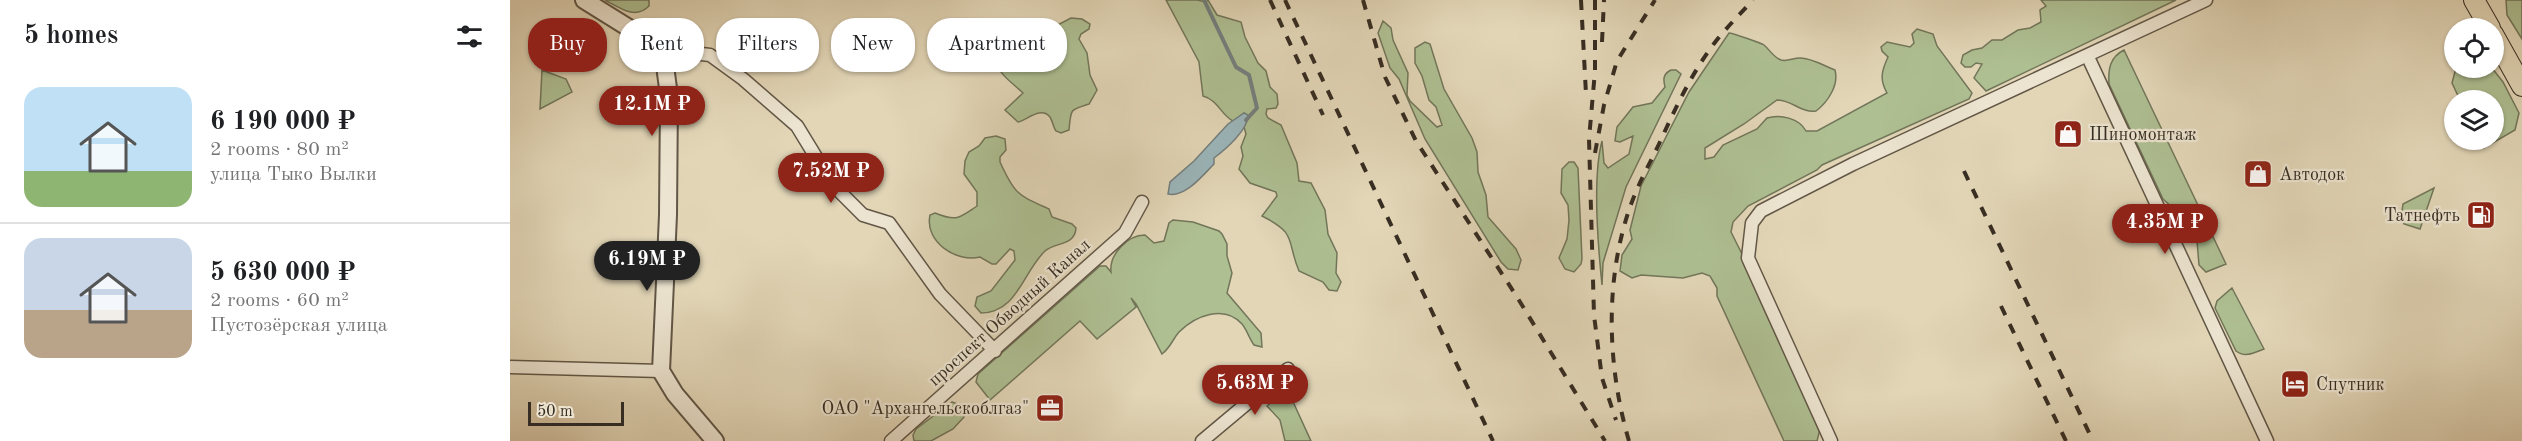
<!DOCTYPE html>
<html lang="en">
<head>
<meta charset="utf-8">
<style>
	:root { --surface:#fff; --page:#f2f2f2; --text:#202124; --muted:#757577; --line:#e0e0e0; --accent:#8f2418 }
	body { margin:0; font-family:"Old Standard TT",serif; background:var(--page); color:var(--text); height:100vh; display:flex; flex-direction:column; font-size:22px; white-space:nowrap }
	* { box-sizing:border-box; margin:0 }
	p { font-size:20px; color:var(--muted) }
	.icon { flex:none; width:33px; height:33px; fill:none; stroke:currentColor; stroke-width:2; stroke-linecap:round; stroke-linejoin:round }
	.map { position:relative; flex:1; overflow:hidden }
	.side { display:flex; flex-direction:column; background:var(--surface); width:510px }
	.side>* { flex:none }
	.top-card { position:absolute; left:18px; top:18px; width:570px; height:54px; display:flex; gap:12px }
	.buttons { position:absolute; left:1934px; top:18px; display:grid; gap:12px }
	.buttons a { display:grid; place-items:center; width:60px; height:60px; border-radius:50%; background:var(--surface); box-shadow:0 2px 4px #0004; font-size:30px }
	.scale { position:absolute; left:18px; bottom:15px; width:96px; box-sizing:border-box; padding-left:6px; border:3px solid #372d22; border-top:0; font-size:16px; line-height:21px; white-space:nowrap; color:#372d22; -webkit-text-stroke:4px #ece4d0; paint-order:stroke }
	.price { position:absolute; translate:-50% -51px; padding:0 14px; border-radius:21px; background:var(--accent); color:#fff; font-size:20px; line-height:39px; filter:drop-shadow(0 2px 3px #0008) }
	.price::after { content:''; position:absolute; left:50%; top:36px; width:18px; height:14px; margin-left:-9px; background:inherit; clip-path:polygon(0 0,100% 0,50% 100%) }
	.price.active { background:#222; color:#fff }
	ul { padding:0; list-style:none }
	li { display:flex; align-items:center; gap:18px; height:150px; padding:0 24px }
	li+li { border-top:2px solid var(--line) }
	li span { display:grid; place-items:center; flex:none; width:168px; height:120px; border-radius:18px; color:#555 }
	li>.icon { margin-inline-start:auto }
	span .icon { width:72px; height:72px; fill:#fffc; stroke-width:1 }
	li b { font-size:26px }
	h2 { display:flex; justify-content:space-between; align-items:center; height:72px; padding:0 24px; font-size:26px }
	.chip { padding:0 21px; border-radius:24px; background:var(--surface); box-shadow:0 2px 4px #0004; font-size:21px; line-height:54px }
	.chip.active { background:var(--accent); color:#fff }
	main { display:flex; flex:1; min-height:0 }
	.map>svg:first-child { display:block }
</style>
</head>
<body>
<main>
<section class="side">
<h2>5 homes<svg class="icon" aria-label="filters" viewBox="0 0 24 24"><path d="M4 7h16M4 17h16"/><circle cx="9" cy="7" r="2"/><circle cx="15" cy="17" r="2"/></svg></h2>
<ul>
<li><span style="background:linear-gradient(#bfe0f5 70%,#8fb573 0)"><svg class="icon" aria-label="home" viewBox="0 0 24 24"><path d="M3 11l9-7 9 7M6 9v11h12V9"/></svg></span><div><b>6 190 000 ₽</b><p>2 rooms · 80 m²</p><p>улица Тыко Вылки</p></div></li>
<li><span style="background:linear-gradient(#c9d6e8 60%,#b9a48a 0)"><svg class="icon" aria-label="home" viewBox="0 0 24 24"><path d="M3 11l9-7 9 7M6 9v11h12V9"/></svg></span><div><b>5 630 000 ₽</b><p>2 rooms · 60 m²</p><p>Пустозёрская улица</p></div></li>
</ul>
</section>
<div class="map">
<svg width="2012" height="441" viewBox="0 0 2012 441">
	<rect width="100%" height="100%" fill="#e2d6b7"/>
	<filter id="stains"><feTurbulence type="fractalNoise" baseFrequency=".00333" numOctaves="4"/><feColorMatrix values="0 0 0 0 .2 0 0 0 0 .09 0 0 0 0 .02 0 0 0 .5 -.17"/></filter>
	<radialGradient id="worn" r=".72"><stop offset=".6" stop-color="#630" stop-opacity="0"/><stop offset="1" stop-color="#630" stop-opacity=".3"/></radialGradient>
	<!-- green -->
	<path fill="#aebf92" stroke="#72765a" stroke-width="1.5" d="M95,0H139V6C125,20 110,8 95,0Z
		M656,0H687L696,2L698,0L707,15L731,22L735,37L748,63L756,71L760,87L767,94L768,104L766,108L757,109L756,114L758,118L771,125L787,163L789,181L801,183L815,210L818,234L827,253L826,273L831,282L827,291L819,290L813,282L789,271C776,240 788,234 752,216L767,196L766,192L740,183L729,169L733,156L731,147L736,134L734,127L738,119L734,113L723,121C711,115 708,100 693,96L689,62Z
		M1531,0H1666L1476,91L1464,78L1472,64L1466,63L1461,67H1455L1451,63L1453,55L1462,50L1472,48L1482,40H1492L1508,30L1520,28L1531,22L1530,10L1536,6Z
		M1996,0H2012V39L1997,15Z
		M561,18L572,19L580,24L579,29L571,34L569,39L577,53L580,75L587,90L579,104C560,110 561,108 559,130L551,133L546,131C543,127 543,122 540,117C531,106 517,120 508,122L495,110L513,93C506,86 494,78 489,69C482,54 498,18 516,19C522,20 527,26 532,30L542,28Z
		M873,21L881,28L883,40L898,73L897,95L900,101L927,127L932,125L926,107L919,100L912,76L905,63V48L915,42L920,44L934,89L962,138L967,152L968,172L976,195L978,217L1006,249L1011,260L1008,270L998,269L991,262L915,139L889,79L880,68L868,33Z
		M1407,29L1423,34L1427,46L1462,93L1459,99L1312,165L1307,170L1238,206L1223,222L1221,232L1236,262L1310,429L1307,441H1274L1207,296V288L1200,276L1192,273L1173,278L1131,275L1122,278L1110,271L1112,255L1122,239L1120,230L1131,186L1179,92L1219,33C1222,33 1251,43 1254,45C1260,50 1263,57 1271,60C1277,62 1283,58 1290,58C1302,58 1314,66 1325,70C1329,85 1318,102 1306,111C1291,113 1282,100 1267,100L1234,124L1195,148V159L1204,157L1213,145L1247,129L1257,118C1270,114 1289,118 1296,131H1307L1377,93C1369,79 1372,70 1378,57L1372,51L1371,47L1377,42L1400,47L1404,43L1402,34Z
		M1614,50L1716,264L1696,272L1689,265L1686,229L1653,199L1599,84C1598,69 1600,57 1614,50Z
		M1946,68H1982L1993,82L2009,113L2005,130L1974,148L1970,140H1983V100H1950L1942,83Z
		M32,70L56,79L62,92L30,109Z
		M1161,70H1166L1171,74L1116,187L1093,263L1092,285C1088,246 1082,178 1092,141L1094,163L1098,168L1119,154L1123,136L1110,142L1105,141L1107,127L1123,107L1142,103L1155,87C1153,79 1153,74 1161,70Z
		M486,136L495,139L496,150L490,157V162C505,195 508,195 539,209L542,217L562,224L566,228C565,246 545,242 535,251C513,272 507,313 471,313L465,306L467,297L481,291L505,260L504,251L500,249L486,264H482L470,257C447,263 414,242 420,215L425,213C447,222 449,218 467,206V192L454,174L455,161L459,152L469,146L475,138Z
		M1059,162H1064L1068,168L1072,259L1071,264L1064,272L1055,269L1049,258L1057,239L1059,220L1058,205L1051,193L1052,169Z
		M1924,188L1910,229L1894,224L1891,218L1893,204Z
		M663,220L683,222L709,231L712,234L717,244V256L722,273L717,293L751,333L752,347L744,345C739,338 737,330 732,324C714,304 685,316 669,332C662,340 661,347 652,354L626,304L621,298L626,307L587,339L570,321L480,400L466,382L468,374L590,266H596L601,272C599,255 617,235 635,235L644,243L654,241L659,223Z
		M1722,288L1754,349C1744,353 1735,358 1726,351L1705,308L1707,301Z
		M779,393L801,441H775L770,420L757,406L771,394Z
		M442,402L453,406L454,417L443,429L421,441H404L403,435L406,429Z"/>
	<!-- water -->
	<path fill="#9bb6bb" stroke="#737f7e" stroke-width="1.5" d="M734,113L738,115C738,130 716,149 704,158V164C693,175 675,198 658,194L660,182L684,161L718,124Z"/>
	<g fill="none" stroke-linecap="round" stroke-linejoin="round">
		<!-- stream -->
		<path stroke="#737f7e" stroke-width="4" d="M694,0L726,67L739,75L747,108L736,120"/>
		<!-- minor casing -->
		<g stroke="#625747" stroke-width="15">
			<path id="minor" d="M1578,57L1757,441
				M154,58L174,52L200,55L233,79L287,126L323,185L353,215L379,223L430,294L485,351
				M0,367L151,371
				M381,441L615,233L632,202
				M692,441L778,369
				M1321,441L1238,258L1242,223L1251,211L1343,164L1696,0"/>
		</g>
		<!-- tertiary casing -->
		<g stroke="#625747" stroke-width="20">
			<path id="tertiary" d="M74,0L143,43L154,58L159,96L158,215L151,371L165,394L205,441"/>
		</g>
		<!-- primary casing -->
		<g stroke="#372d22" stroke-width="22">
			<path id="primary" d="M1964,0L1980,28
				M1983,34L2012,86"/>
		</g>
		<!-- minor -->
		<use href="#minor" stroke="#ece4d0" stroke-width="12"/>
		<!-- tertiary -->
		<use href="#tertiary" stroke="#ece4d0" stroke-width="16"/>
		<!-- primary -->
		<use href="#primary" stroke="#e2d6b7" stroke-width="20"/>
		<!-- rail -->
		<path stroke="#372d22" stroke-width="4" stroke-dasharray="10 10" stroke-linecap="butt" d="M760,0L813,115
			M775,0L983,441
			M853,0L875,77L906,141L1007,297L1095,441
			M1071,0L1076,94
			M1085,0V71L1079,139L1084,315L1092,378L1106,420
			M1092,42L1094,0
			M1085,153L1094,105L1107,61L1145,0
			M1454,171L1583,441
			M1491,306L1556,441
			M1119,441C1096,363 1094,270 1125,194C1132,177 1141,161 1149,144C1165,109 1182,72 1206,41C1218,26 1231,13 1243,0"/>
	</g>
	<!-- icons -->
	<defs>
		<g id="shop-square" transform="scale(1.5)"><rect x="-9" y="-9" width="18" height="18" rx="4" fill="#8f2418" stroke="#ece4d0"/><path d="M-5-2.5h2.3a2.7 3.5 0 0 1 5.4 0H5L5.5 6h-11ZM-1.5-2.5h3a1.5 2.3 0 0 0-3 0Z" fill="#fff"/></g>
		<g id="fuel-square" transform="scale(1.5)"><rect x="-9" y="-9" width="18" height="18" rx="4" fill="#8f2418" stroke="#ece4d0"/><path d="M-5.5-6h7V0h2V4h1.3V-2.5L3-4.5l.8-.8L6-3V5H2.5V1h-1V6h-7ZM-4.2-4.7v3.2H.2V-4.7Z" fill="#fff"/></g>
		<g id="hotel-square" transform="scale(1.5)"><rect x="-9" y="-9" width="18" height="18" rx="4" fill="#8f2418" stroke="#ece4d0"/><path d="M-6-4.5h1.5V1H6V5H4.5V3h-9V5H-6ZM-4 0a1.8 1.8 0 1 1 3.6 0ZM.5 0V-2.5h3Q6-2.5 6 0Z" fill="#fff"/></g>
		<g id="office-square" transform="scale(1.5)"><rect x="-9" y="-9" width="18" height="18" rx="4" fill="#8f2418" stroke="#ece4d0"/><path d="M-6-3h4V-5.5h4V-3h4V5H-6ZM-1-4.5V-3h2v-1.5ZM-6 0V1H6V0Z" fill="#fff"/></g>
	</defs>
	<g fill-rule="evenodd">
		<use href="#shop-square" x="1558" y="134"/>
		<use href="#shop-square" x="1748" y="174"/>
		<use href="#fuel-square" x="1971" y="215"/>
		<use href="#hotel-square" x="1785" y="384"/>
		<use href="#office-square" x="540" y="408"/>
	</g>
	<g text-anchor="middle" stroke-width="4.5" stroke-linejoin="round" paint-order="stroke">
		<!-- poi labels -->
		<g font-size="18" fill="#372d22" stroke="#ece4d0" text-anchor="start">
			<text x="1579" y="140">Шиномонтаж</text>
			<text x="1769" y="180">Автодок</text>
			<text x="1950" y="221" text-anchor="end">Татнефть</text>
			<text x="1806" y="390">Спутник</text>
			<text x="519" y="414" text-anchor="end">ОАО "Архангельскоблгаз"</text>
		</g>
		<!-- street labels -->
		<g font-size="18" fill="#372d22" stroke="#ece4d0">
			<text transform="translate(499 312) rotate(-42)" y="6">проспект Обводный Канал</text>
		</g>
	</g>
	<rect width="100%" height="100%" filter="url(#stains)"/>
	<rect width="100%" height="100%" fill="url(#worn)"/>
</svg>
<div class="buttons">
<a><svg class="icon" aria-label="locate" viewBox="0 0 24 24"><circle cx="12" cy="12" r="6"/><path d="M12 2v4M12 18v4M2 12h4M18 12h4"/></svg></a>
<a><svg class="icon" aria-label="layers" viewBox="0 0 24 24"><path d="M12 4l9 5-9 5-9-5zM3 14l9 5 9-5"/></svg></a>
</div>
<div class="scale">50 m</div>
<b class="price" style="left:142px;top:137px">12.1M ₽</b>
<b class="price" style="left:321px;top:204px">7.52M ₽</b>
<b class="price" style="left:1655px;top:255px">4.35M ₽</b>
<b class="price active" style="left:137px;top:292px">6.19M ₽</b>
<b class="price" style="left:745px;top:416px">5.63M ₽</b>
<div class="top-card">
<a class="chip active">Buy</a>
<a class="chip">Rent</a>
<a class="chip">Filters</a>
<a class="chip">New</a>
<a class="chip">Apartment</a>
</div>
</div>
</main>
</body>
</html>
